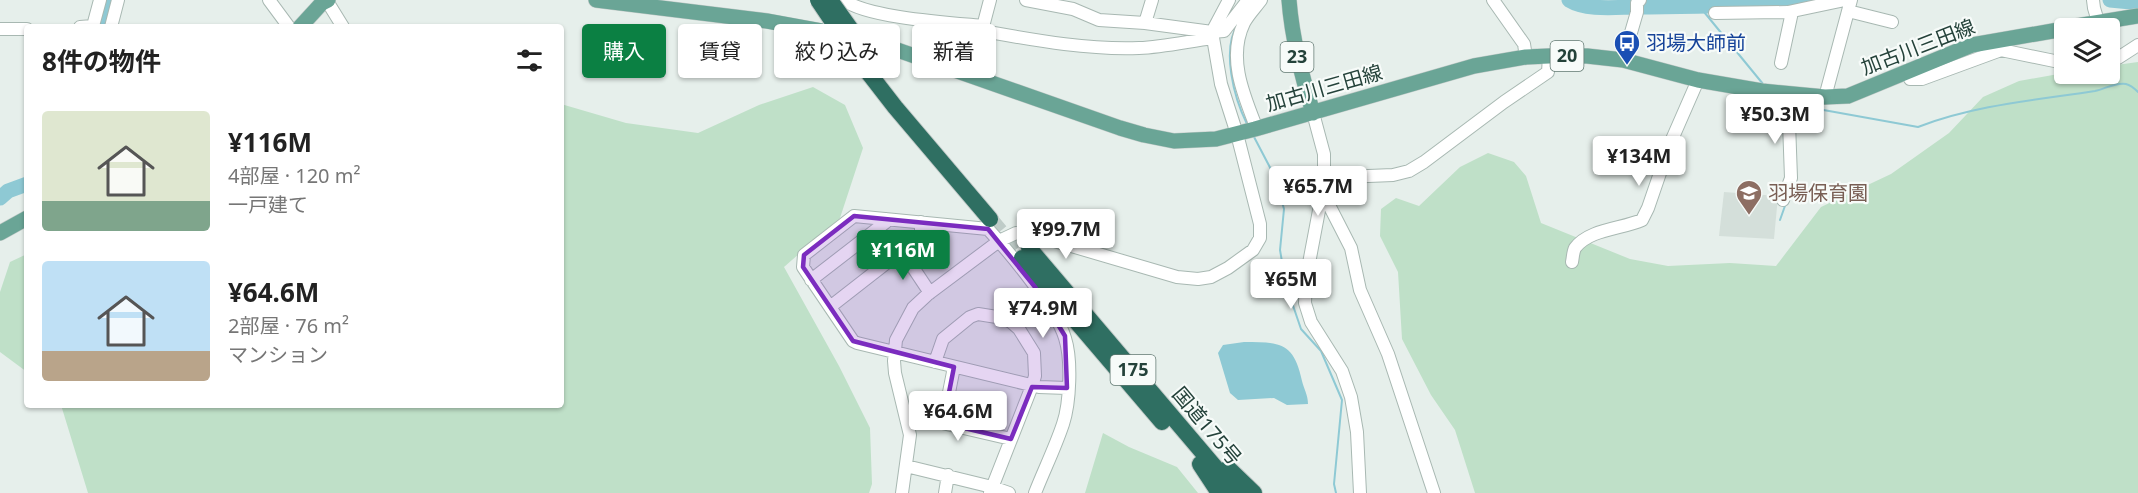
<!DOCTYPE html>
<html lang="ja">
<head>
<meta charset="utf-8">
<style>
	:root { --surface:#fff; --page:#f2f2f2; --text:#222; --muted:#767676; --accent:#0b8043 }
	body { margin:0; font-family:"Noto Sans","Noto Sans JP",sans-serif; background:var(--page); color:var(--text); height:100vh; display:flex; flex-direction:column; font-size:22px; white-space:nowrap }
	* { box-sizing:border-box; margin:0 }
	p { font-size:20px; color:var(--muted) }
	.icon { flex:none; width:33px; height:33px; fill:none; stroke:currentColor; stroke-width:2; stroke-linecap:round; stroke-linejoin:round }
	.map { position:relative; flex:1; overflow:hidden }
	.panel { position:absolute; left:24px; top:24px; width:540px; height:384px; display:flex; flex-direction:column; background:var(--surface); border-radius:6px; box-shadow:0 2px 4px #0004 }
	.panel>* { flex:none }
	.hud { position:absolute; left:582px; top:24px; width:570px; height:54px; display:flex; gap:12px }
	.fabs { position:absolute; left:2054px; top:18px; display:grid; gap:12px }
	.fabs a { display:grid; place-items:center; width:66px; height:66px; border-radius:6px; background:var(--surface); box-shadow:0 2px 4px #0004; font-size:30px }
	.price { position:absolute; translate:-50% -51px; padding:0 14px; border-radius:6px; background:#fff; color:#222; font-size:20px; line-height:39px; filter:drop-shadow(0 2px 3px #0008) }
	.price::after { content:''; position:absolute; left:50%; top:36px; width:18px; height:14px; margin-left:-9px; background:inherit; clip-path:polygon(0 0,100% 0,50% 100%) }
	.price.active { background:var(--accent); color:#fff }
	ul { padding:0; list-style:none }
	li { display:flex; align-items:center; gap:18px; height:150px; padding:0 18px }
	li span { display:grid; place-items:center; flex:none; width:168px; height:120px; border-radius:6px; color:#555 }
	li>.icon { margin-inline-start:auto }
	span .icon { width:72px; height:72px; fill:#fffc; stroke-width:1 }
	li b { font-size:26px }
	h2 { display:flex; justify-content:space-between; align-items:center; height:72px; padding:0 18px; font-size:26px }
	.pill { padding:0 21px; border-radius:6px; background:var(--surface); box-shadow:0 2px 4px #0004; font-size:21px; line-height:54px }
	.pill.active { background:var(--accent); color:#fff }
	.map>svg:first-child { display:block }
</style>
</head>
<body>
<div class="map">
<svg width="2138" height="493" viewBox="0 0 2138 493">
	<rect width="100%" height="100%" fill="#e6efeb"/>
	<!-- built -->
	<path fill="#d4dfda" d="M1724,192L1778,196L1774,239L1719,236Z"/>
	<!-- green -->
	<path fill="#bfe0c8" d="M2138,62V493H1475L1455,430L1431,395L1402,339L1398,272L1380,236L1381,209L1396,198L1419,206L1460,167L1488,153L1514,162L1526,176L1541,223L1630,259L1668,266L1730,263L1776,266L1821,207L1891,174L1949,133L1983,97L2019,81L2064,73L2109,74V66Z
		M813,87L845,105L863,148L840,218L784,267L839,366L870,428L872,484L869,493H88L61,405H561V104L626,123L698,133L759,105Z
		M27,254V372L0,352V292L10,262Z
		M1103,433L1129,447L1177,467L1198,493H1085Z"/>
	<!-- water -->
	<path fill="#8ec9d4" d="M1244,342C1280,342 1294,342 1302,381C1304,389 1308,395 1308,404L1287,405L1274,398L1238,400L1230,393L1218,353L1223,345Z"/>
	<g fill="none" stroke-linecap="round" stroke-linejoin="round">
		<!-- stream -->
		<path stroke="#8ec9d4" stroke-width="2" d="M1700,7L1763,84
			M1238,24C1221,49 1234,98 1247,124
			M1779,102L1918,127C1975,105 2036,100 2095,91C2105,89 2116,82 2126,84C2130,85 2135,89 2138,92
			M1253,135L1275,177L1284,209L1280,250L1286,285L1301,329L1321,351L1342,400L1334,484L1336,493
			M1780,220L1786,203"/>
		<!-- river -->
		<path stroke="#8ec9d4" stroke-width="15" d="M1569,0C1587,11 1617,7 1637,7C1692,7 1746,5 1800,3L1813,0
			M2110,0L2131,2L2138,5
			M102,27L108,0
			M0,198L8,191L27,184"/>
		<!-- highway-tunnel -->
		<path stroke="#bfccc8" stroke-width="16" stroke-dasharray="16 8" stroke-linecap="butt" d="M990,219L1022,258"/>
		<!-- minor casing -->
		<g stroke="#a8b8b2" stroke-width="14">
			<path id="minor" d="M269,0L289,27
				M844,0C867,18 952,23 984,26
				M1026,0L1073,9L1099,20L1145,23
				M1152,0L1145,23L1212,32L1224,31L1248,0
				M1493,0L1524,44L1526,57
				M2093,0L2094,8L2100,28
				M327,1L343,27
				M1848,11L1892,22
				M1715,13L1788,12L1845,0
				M80,27L93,26L100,0
				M111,27L118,0
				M0,29H27
				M983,31C1034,40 1087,50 1139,48C1164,47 1189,41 1213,38
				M2109,58H2118L2138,45
				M1623,60L1637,12V3L1640,0
				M1781,63L1792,12
				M1907,72L1910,79H1922L2001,50L2064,63
				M970,76L990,0
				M1762,91L1789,123L1791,178L1783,200
				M1825,97L1851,0
				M1313,113L1324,154V184L1306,279L1305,303L1311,322L1342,371L1351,397L1357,432L1360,493
				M1257,129C1244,96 1227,58 1244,23C1248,15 1256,7 1261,0
				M902,251L930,293
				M1572,262C1573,257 1573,252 1575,248C1589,229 1622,229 1642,220L1648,208L1670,144L1698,80
				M811,280L886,222V219
				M830,307L921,236V222
				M935,362L943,339L970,317L978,314L1003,318L1011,322L1019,329L1034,353L1035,376L1032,386L990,493
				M906,417L912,416L1011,439
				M943,423L954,367
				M906,466L992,487L1009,493
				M902,493L910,435L895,373L894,361L896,340L913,308L927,295L999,241L1016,233L1051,240L1177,277L1198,279L1211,277L1228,268L1253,250L1260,238V224L1237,134L1221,84L1212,32L1229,0
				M945,493L948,475
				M1035,493C1044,470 1055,448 1063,424C1070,403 1072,360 1065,338C1056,308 1010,253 988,229L854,216L804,255L803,267L807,273L853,341L857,343L1039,387L1067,388
				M1434,493L1388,354L1360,290L1351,248L1329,205L1331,190L1338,180L1344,177L1393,175L1409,171L1424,162L1504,102L1548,72L1549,56"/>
		</g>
		<!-- major casing -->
		<g stroke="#c2cac8" stroke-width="16">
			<path id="major" d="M596,0L767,21L827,32L886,46L1120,128L1144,135L1174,141L1216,139L1255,129L1474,66L1526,57L1549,56H1587L1623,60L1698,80L1762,91L1825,97L1848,96L1972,45L2064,29
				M1289,0C1292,39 1302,76 1313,113
				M300,27L322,3L328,0
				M2064,28L2138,16
				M0,233L27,218"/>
		</g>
		<!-- highway casing -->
		<g stroke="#c2cac8" stroke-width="18">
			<path id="highway" d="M857,58L895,107L990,219
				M1029,248L1237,493
				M1022,258L1162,422
				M1200,464L1219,493
				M1228,468L1254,493"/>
		</g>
		<!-- minor -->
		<use href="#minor" stroke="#fff" stroke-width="12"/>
		<!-- major -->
		<use href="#major" stroke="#6aa596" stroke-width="15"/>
		<!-- highway -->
		<use href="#highway" stroke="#2f6f62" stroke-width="16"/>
		<!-- highway-bridge casing -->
		<g stroke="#c2cac8" stroke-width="18" stroke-linecap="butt">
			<path id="highway-bridge" d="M818,0L857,58
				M830,0L874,62"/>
		</g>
		<!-- highway-bridge -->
		<use href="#highway-bridge" stroke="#2f6f62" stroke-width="16"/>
	</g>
	<!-- marked area -->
	<path fill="#7b2cbf" fill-opacity="0.2" stroke="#7b2cbf" stroke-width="4.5" stroke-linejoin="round" d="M854,216L988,229L1035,287L1065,336L1067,388L1032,387L1011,439L943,423L954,367L853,341L803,267L804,255Z"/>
	<!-- icons -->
	<defs>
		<g id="bus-pin" transform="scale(1.35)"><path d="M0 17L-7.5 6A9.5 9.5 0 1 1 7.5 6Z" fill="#1a4fb4" stroke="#f7fbf9"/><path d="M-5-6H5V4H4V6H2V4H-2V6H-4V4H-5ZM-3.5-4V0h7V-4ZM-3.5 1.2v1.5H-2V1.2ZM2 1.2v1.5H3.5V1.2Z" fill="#fff"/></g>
		<g id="school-pin" transform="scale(1.35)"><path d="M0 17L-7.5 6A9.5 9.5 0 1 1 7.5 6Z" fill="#8d6e63" stroke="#f7fbf9"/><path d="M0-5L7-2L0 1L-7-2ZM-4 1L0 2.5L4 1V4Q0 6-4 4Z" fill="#fff"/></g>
	</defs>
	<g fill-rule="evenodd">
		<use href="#bus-pin" x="1627" y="43"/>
		<use href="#school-pin" x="1749" y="193"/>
	</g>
	<g text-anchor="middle" stroke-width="4.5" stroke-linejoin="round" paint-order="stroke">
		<!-- shield labels -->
		<g fill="#f7fbf9" stroke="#637a73" stroke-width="1.5">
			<rect x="1550.5" y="41" width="33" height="30" rx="4.5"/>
			<rect x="1280.5" y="42" width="33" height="30" rx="4.5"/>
			<rect x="1110.5" y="355" width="45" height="30" rx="4.5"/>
		</g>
		<g font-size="18" font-weight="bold" fill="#24423a">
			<text x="1567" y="62">20</text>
			<text x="1297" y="63">23</text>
			<text x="1133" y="376">175</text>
		</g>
		<!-- transit labels -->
		<g font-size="20" fill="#164399" stroke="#f7fbf9" text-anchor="start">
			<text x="1646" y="50">羽場大師前</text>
		</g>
		<!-- street labels -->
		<g font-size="20" fill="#24423a" stroke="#f7fbf9">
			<text transform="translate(1918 47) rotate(-21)" y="7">加古川三田線</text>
			<text transform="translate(1324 88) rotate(-16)" y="7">加古川三田線</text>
			<text transform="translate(1207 426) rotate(50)" y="7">国道175号</text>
		</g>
		<!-- education labels -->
		<g font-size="20" fill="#785e54" stroke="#f7fbf9" text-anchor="start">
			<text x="1768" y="200">羽場保育園</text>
		</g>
	</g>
</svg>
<div class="fabs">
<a><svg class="icon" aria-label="layers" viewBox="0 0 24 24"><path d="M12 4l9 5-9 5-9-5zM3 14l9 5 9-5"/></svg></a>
</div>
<b class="price" style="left:1775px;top:145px">¥50.3M</b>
<b class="price" style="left:1639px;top:187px">¥134M</b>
<b class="price" style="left:1318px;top:217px">¥65.7M</b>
<b class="price" style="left:1066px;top:260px">¥99.7M</b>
<b class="price active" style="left:903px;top:281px">¥116M</b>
<b class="price" style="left:1291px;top:310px">¥65M</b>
<b class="price" style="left:1043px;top:339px">¥74.9M</b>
<b class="price" style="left:958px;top:442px">¥64.6M</b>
<div class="hud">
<a class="pill active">購入</a>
<a class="pill">賃貸</a>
<a class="pill">絞り込み</a>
<a class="pill">新着</a>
</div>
<section class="panel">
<h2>8件の物件<svg class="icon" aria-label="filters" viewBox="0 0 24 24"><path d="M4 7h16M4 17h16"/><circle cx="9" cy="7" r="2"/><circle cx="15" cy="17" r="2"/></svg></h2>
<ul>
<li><span style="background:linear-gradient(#dfe7d0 75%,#7fa58c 0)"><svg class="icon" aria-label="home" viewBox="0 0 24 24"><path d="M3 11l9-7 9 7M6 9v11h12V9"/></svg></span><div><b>¥116M</b><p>4部屋 · 120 m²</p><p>一戸建て</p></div></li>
<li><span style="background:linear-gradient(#bfe0f5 75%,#b9a48a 0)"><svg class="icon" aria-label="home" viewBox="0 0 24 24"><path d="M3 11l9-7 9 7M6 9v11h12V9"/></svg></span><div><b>¥64.6M</b><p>2部屋 · 76 m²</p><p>マンション</p></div></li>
</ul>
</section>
</div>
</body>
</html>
